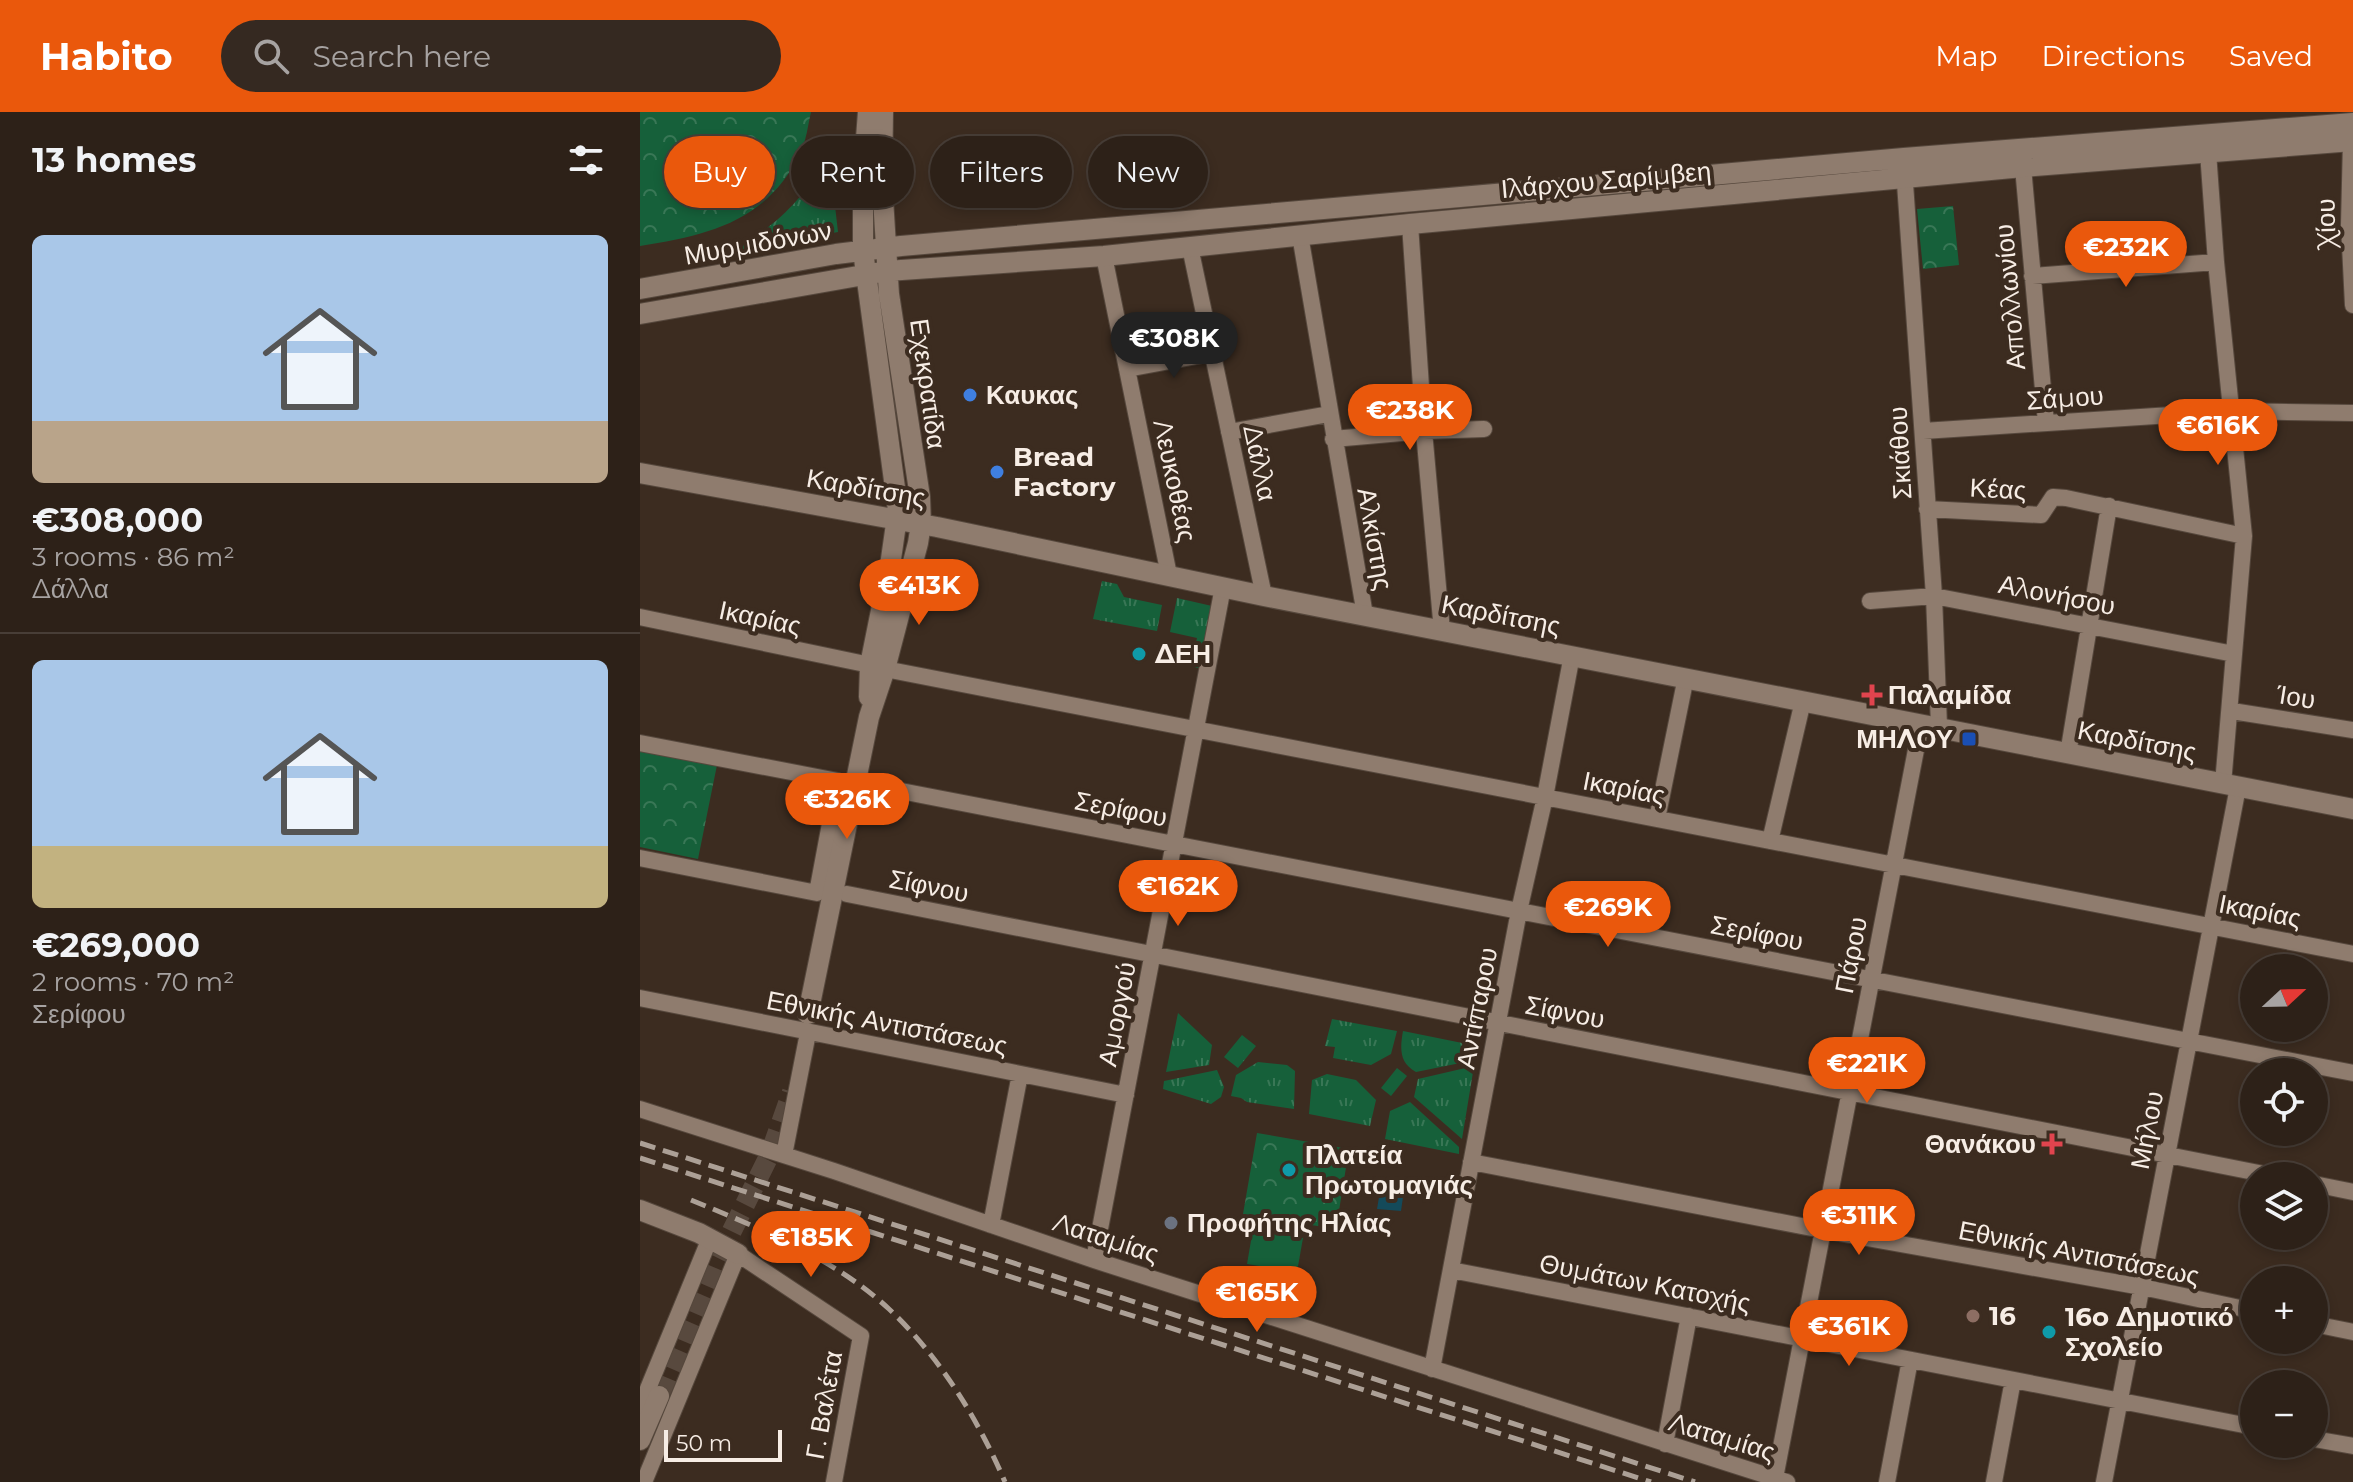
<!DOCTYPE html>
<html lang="en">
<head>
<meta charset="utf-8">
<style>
	:root { --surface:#2d2118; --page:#352921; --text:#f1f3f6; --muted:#a7a3a2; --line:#483e37; --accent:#ea580c }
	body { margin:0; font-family:Montserrat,sans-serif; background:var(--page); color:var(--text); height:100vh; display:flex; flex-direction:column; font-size:30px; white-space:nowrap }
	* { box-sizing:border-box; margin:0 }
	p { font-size:26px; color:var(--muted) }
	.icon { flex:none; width:44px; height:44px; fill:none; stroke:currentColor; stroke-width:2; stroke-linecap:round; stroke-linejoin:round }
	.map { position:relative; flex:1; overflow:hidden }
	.sheet { display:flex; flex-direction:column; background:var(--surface); width:640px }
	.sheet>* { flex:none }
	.banner { position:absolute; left:24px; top:24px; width:760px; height:72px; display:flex; gap:16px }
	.needle { width:52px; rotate:68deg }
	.fabs { position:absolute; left:1600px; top:842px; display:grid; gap:16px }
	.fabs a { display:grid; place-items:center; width:88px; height:88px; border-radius:50%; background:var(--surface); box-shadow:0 4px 12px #0003,0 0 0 2px var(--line); font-size:40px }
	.scale { position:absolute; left:24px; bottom:20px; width:118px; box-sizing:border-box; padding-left:8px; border:4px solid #f7ede5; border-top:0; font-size:22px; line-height:28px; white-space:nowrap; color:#f7ede5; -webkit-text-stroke:6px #3c2c20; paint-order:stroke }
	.price { position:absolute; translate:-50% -68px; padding:0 18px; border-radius:28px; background:var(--accent); color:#fff; font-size:26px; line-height:52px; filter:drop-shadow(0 2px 4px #0008) }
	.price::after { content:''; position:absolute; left:50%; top:48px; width:24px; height:18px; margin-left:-12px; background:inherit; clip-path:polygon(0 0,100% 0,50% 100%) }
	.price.selected { background:#222; color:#fff }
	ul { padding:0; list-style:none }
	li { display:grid; align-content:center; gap:16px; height:424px; padding:0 32px }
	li+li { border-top:2px solid var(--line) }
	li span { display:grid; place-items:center; height:248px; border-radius:12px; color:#555 }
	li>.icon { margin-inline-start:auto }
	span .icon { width:144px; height:144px; fill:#fffc; stroke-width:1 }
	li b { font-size:34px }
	h2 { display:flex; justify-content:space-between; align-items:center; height:96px; padding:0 32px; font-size:34px }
	.tag { padding:0 28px; border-radius:36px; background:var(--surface); box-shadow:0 4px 12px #0003,0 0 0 2px var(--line); font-size:28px; line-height:72px }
	.tag.selected { background:var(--accent); color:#fff }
	header { display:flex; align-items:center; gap:48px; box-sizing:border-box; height:112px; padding:0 40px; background:var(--accent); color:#fff }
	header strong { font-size:38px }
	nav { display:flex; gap:44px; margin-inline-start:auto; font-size:28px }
	.search { width:560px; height:72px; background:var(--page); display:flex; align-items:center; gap:20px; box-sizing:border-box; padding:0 28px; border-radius:44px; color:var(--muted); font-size:30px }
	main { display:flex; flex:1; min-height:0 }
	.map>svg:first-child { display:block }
</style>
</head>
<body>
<header>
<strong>Habito</strong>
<div class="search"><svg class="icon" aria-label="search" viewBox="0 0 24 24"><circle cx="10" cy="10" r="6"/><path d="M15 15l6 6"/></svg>Search here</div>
<nav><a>Map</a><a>Directions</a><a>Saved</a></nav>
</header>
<main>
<section class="sheet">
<h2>13 homes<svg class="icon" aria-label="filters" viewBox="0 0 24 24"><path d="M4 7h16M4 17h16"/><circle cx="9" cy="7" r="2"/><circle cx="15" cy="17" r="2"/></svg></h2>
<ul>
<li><span style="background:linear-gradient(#a9c7e8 75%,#b9a48a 0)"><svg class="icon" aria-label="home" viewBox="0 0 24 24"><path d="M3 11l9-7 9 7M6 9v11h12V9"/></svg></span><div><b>€308,000</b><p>3 rooms · 86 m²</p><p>Δάλλα</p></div></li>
<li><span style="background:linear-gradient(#a9c7e8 75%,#c2b280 0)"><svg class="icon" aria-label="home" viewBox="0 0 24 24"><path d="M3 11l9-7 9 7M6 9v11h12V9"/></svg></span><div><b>€269,000</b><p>2 rooms · 70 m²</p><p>Σερίφου</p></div></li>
</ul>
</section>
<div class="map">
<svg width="1713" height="1370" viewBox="0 0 1713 1370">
	<defs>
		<pattern id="grass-tufts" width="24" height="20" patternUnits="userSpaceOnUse" patternTransform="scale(2)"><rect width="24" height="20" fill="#16603a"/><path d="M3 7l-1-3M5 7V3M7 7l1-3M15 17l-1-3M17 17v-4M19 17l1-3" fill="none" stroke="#397756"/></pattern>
		<pattern id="park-crowns" width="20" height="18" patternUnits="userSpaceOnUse" patternTransform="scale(2)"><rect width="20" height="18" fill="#16603a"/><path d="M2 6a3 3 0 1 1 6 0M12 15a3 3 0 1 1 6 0" fill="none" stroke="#397756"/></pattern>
	</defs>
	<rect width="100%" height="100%" fill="#3c2c20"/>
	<!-- grass -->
	<path fill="url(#grass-tufts)" d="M189,42L198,120L97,138C143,106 160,91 189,42Z
		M462,469L477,472L484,485L522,493L517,519L453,507Z
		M537,486L572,494L558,556L551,554L557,526L530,520Z
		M538,901L572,933L569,953L526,960Z
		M692,907L757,919L751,942L731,953L693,946L695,935L685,934Z
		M763,919L837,934L835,948L776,960C759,951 760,936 763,919Z
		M602,923L616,934L598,956L584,945Z
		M618,950L647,953L655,959L654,997L607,990L601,986L591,984L596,963Z
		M834,954L822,1027L774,985L778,967Z
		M757,956L767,964L751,984L741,976Z
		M577,958L584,975L581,985L571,992L523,977L524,969Z
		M687,962L716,968L736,988L730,1014L669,1002L672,968Z
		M770,990L819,1035V1042L745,1027L750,999Z"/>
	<!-- park -->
	<path fill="url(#park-crowns)" d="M0,0H171C168,13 166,30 160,42C126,110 68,123 0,134Z
		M1313,94L1319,153L1283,157L1277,97Z
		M0,637L77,653L58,747L0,735Z
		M617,1021L709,1037L696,1117L603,1102Z"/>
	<!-- garden -->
	<path fill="#16603a" d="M613,1117L663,1126L657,1160L607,1152Z"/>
	<!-- water -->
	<path fill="#144a5a" d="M743,1078L758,1080V1084L763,1085L761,1099L737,1097L740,1079Z"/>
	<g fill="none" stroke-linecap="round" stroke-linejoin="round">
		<!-- secondary-tunnel -->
		<path stroke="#58493e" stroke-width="20" stroke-dasharray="20 10" stroke-linecap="butt" d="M19,1284L77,1149L130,1042L152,980"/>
		<!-- street casing -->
		<g stroke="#56483d" stroke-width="18">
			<path id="street" d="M1711,29L1709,113L1713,193
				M1568,40L1576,150L1604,424L1583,672
				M1383,55L1406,311
				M1264,57L1294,484L1299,614
				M770,112L784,319L802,519
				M660,123L725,503
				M550,135L624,484
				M464,144L529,463
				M1392,164L1576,150
				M487,257L573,241
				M1283,319L1593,299L1713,301
				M589,320L689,302
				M693,327L784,319L844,317
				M1287,397L1401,403L1413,385L1426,386L1604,424
				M1230,489L1294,484L1594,542
				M0,505L230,553
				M245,557L1713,842
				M1592,599L1713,618
				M0,631L198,669L177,781L0,746
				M1428,642L1469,394
				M230,673L1713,961
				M1017,707L1046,565
				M1130,729L1163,589
				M207,782L1634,1064
				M0,886L486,983
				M0,997L194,1059L454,1148L1147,1370
				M144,1043L168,921
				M831,1050L1182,1118L1502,1175L1614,1199
				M1674,1072L1713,1080
				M351,1113L380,962
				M454,1148L583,475
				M811,1158L1614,1315
				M1674,1212L1713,1220
				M792,1257L879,799L905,685L932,543
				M0,1296L70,1126
				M1674,1327L1713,1334
				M1025,1332L1049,1204
				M1135,1366L1281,612
				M4,1370L98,1142L221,1224L194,1370
				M1247,1370L1270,1248
				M1354,1370L1373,1268
				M1464,1370L1598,675"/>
		</g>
		<!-- secondary casing -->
		<g stroke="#56483d" stroke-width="22">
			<path id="secondary" d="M228,0L223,66V139L258,398L250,454L230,553L229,585
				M0,177L196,142L261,134L1264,46L1713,11
				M0,202L247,159L464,144L770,112L1383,55L1713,29
				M0,361L297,415L624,484L1713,697
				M168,902L229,605L245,557L278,431L281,412L280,385L249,182L242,70L243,0
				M0,1098L59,1121L98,1142
				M0,1328L19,1284"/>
		</g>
		<!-- street -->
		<use href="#street" stroke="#8f7c6e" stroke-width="16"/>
		<!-- secondary -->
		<use href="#secondary" stroke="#8f7c6e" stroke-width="20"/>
		<!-- rail -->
		<path stroke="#aca096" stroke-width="5" stroke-dasharray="16 8" stroke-linecap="butt" d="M0,1031L1055,1370
			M0,1046L1011,1370
			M51,1088C119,1116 194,1146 249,1197C300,1245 338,1307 365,1370"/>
	</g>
	<!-- markers -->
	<g fill="#3f7fe0" stroke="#3c2c20" stroke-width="3">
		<circle cx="330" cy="283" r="8"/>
		<circle cx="357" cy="360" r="8"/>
	</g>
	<g fill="#0f9aa8" stroke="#3c2c20" stroke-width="3">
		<circle cx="499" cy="542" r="8"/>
		<circle cx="649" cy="1058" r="8"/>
		<circle cx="1409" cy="1220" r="8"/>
	</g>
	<g fill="#e0444e" stroke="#3c2c20" stroke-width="3">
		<path d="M1228 571h8v8h8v8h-8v8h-8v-8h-8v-8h8z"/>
		<path d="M1408 1020h8v8h8v8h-8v8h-8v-8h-8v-8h8z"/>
	</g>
	<rect fill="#1a4fb4" stroke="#3c2c20" stroke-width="3" x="1321" y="619" width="16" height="16" rx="4"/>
	<circle fill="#6b7280" stroke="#3c2c20" stroke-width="3" cx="531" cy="1111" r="8"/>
	<circle fill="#8d6e63" stroke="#3c2c20" stroke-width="3" cx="1333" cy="1204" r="8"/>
	<g text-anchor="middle" stroke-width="8" stroke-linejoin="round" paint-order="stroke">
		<!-- street labels -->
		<g font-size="26" fill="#f7ede5" stroke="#3c2c20">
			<text transform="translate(966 68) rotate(-5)" y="9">Ιλάρχου Σαρίμβεη</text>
			<text transform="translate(1686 111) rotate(-91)" y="9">Χίου</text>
			<text transform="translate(118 131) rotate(-10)" y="9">Μυρμιδόνων</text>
			<text transform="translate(1370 185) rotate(-95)" y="9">Απολλωνίου</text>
			<text transform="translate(288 272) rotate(82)" y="9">Εχεκρατίδα</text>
			<text transform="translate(1425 286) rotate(-4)" y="9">Σάμου</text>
			<text transform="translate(1260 341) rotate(-93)" y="9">Σκιάθου</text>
			<text transform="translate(620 351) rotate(78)" y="9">Δάλλα</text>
			<text transform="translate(535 369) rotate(78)" y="9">Λευκοθέας</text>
			<text transform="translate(226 376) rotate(10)" y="9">Καρδίτσης</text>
			<text transform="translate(1358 377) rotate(3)" y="9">Κέας</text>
			<text transform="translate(735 427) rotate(80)" y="9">Αλκίστης</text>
			<text transform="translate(1417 483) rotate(11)" y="9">Αλονήσου</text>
			<text transform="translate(861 503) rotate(11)" y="9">Καρδίτσης</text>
			<text transform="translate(120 506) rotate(12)" y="9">Ικαρίας</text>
			<text transform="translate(1656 585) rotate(9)" y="9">Ίου</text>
			<text transform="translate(1497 629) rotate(11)" y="9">Καρδίτσης</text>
			<text transform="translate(984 676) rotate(11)" y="9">Ικαρίας</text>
			<text transform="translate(481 697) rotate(11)" y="9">Σερίφου</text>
			<text transform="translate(289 774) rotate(11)" y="9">Σίφνου</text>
			<text transform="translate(1620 799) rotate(11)" y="9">Ικαρίας</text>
			<text transform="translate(1117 821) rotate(11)" y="9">Σερίφου</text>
			<text transform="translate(1211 843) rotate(-79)" y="9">Πάρου</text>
			<text transform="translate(837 896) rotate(-79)" y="9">Αντίπαρου</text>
			<text transform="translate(925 900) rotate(11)" y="9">Σίφνου</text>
			<text transform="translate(477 902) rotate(-79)" y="9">Αμοργού</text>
			<text transform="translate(247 911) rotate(11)" y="9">Εθνικής Αντιστάσεως</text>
			<text transform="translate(1507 1018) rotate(-79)" y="9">Μήλου</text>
			<text transform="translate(466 1126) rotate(18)" y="9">Λαταμίας</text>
			<text transform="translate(1439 1141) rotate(11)" y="9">Εθνικής Αντιστάσεως</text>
			<text transform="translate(1005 1171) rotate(11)" y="9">Θυμάτων Κατοχής</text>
			<text transform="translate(184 1293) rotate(-80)" y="9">Γ. Βαλέτα</text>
			<text transform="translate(1082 1325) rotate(17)" y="9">Λαταμίας</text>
		</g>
		<!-- poi labels -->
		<g font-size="26" font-weight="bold" fill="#f7ede5" stroke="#3c2c20" text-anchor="start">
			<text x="346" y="292">Καυκας</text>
			<text x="373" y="354">Bread<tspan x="373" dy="30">Factory</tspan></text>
			<text x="515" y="551">ΔΕΗ</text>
			<text x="1248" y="592">Παλαμίδα</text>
			<text x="1313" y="636" text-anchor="end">ΜΗΛΟΥ</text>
			<text x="1396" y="1041" text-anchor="end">Θανάκου</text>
			<text x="665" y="1052">Πλατεία<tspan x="665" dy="30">Πρωτομαγιάς</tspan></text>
			<text x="547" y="1120">Προφήτης Ηλίας</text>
			<text x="1349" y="1213">16</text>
			<text x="1425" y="1214">16o Δημοτικό<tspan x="1425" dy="30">Σχολείο</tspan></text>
		</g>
	</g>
</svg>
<div class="fabs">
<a><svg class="needle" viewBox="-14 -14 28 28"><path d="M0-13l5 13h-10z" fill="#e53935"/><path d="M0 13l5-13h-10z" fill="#a7a3a2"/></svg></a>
<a><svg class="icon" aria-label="locate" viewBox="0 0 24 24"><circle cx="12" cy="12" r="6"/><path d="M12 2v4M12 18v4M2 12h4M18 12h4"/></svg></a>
<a><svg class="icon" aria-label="layers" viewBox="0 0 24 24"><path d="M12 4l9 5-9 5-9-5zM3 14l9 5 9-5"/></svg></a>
<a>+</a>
<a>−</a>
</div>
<div class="scale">50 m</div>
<b class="price" style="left:1486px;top:177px">€232K</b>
<b class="price selected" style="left:534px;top:268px">€308K</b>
<b class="price" style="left:770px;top:340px">€238K</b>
<b class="price" style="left:1578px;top:355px">€616K</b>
<b class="price" style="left:279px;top:515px">€413K</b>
<b class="price" style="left:207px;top:729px">€326K</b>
<b class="price" style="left:538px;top:816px">€162K</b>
<b class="price" style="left:968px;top:837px">€269K</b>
<b class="price" style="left:1227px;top:993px">€221K</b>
<b class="price" style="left:1219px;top:1145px">€311K</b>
<b class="price" style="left:171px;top:1167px">€185K</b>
<b class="price" style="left:617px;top:1222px">€165K</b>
<b class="price" style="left:1209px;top:1256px">€361K</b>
<div class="banner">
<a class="tag selected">Buy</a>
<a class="tag">Rent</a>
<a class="tag">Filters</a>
<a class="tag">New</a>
</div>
</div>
</main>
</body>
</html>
